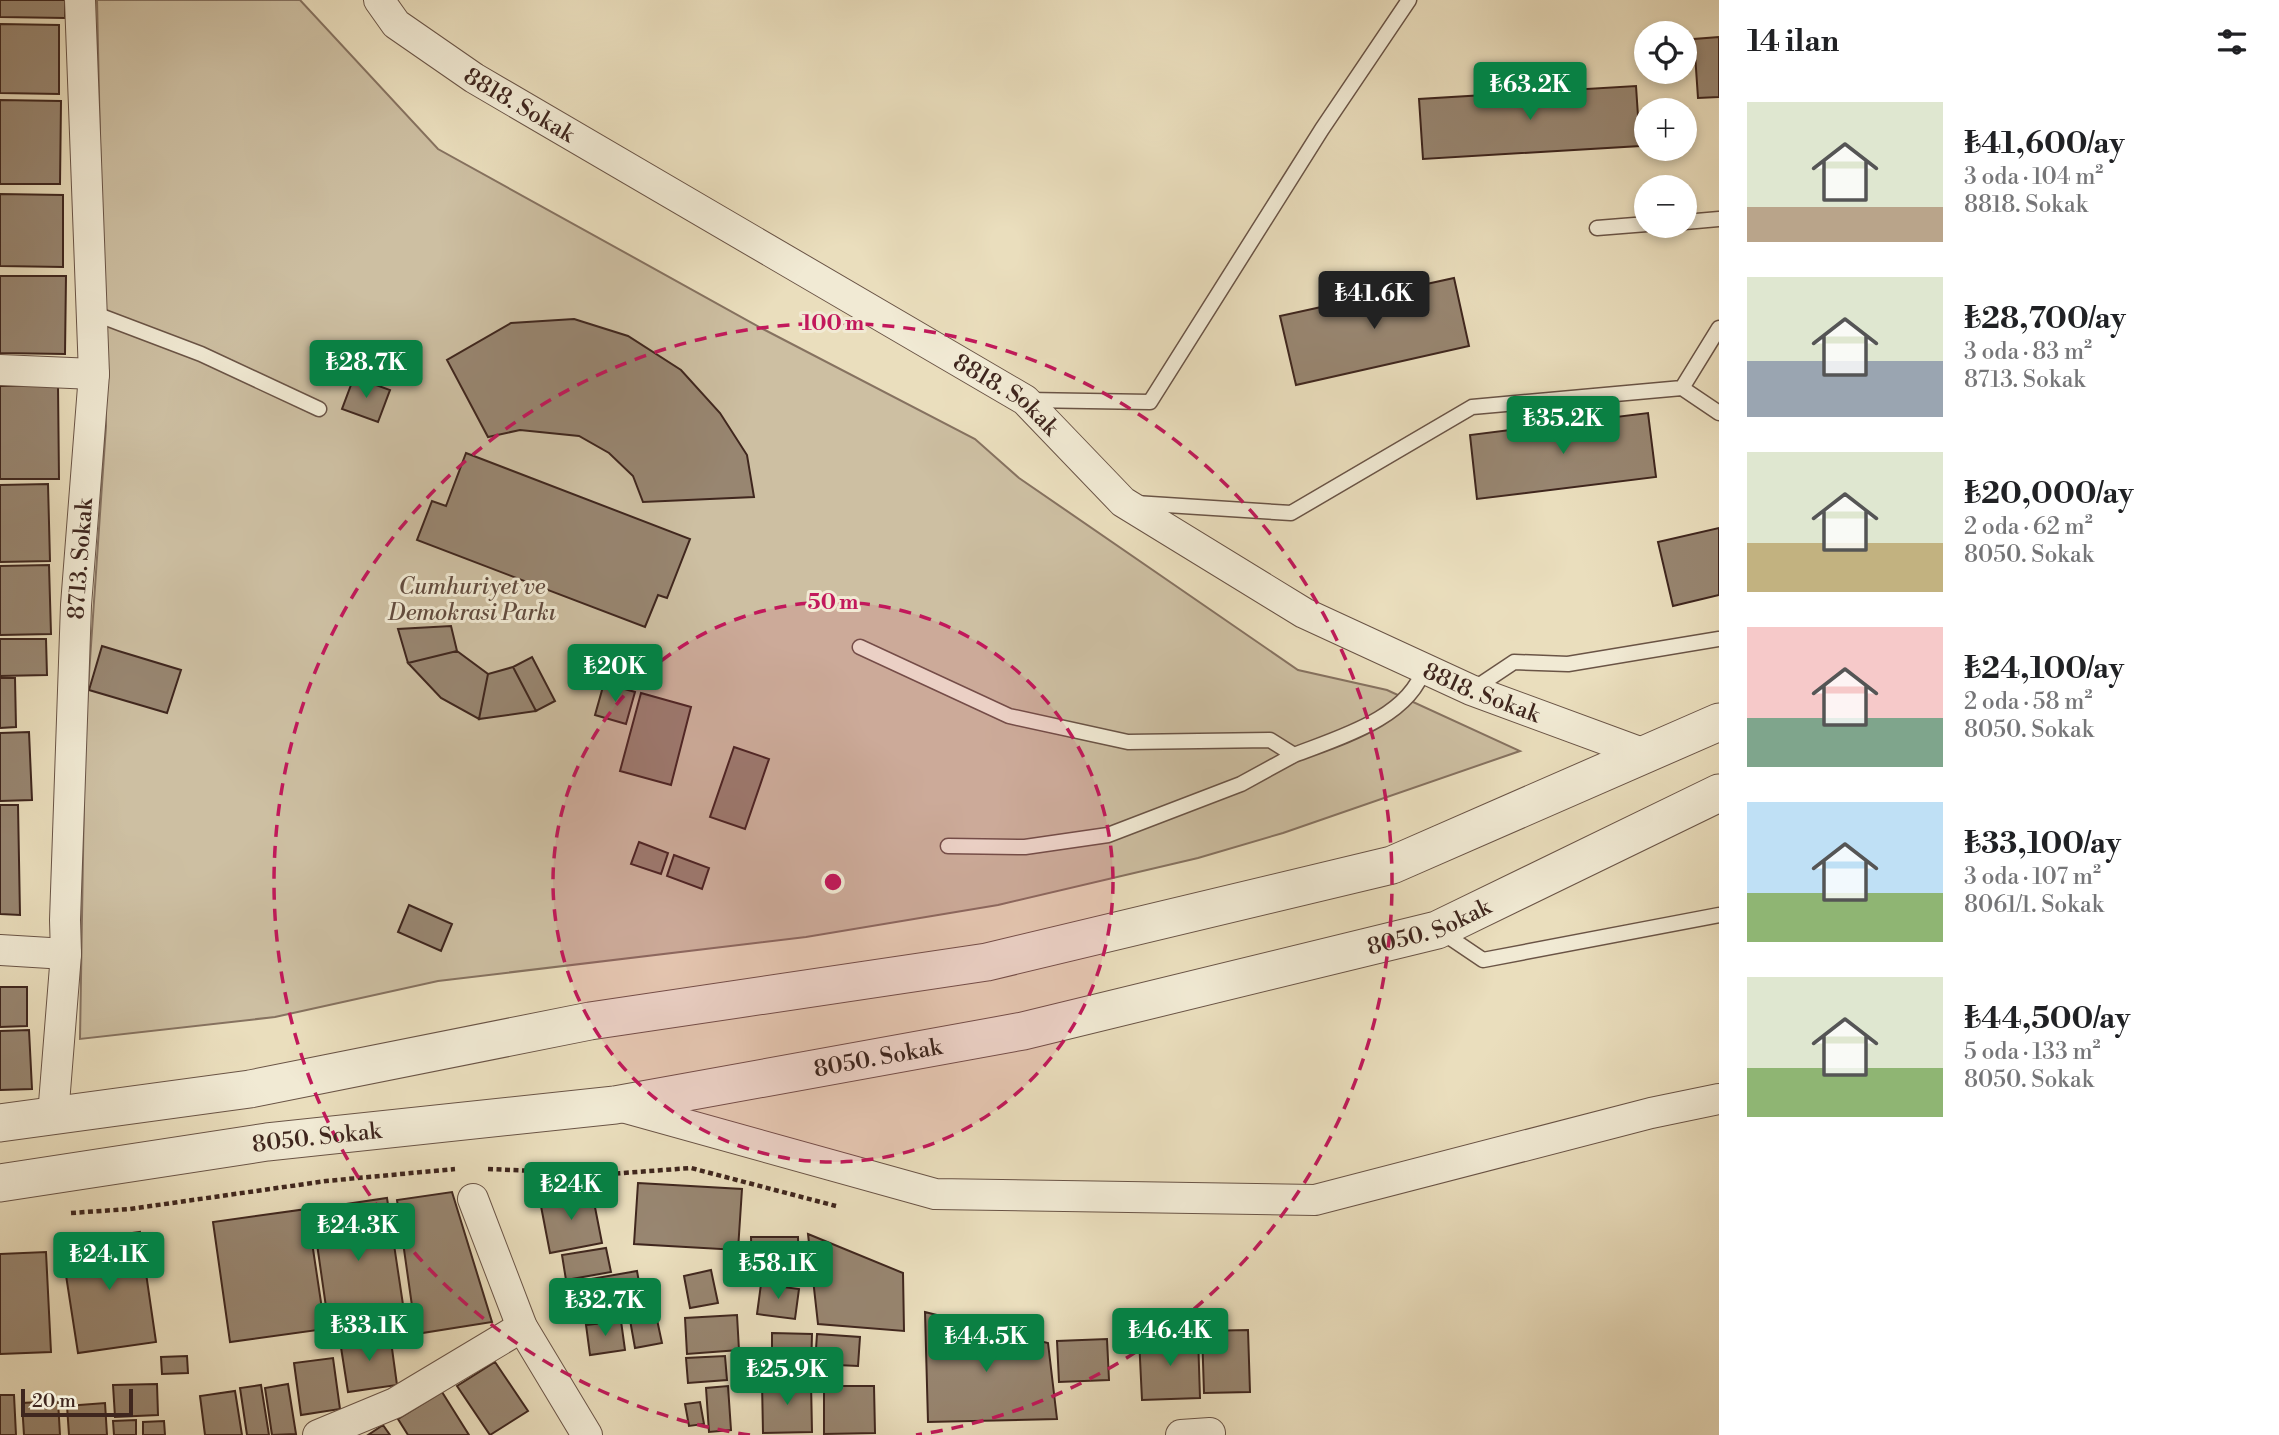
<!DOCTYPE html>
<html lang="tr">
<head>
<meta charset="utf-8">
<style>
	:root { --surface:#fff; --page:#f6f6f6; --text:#202124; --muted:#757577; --accent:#0b8043 }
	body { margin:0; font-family:"Libre Bodoni",serif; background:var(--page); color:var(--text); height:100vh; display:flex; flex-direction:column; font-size:26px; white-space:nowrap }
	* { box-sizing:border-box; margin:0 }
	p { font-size:23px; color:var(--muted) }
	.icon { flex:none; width:38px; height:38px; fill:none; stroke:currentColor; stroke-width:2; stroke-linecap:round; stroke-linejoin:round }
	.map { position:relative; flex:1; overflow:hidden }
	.side { display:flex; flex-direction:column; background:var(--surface); width:560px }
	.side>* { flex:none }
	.tools { position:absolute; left:1634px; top:21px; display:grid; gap:14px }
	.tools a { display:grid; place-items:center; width:63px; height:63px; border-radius:50%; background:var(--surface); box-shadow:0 4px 10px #0003; font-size:35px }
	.scale { position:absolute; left:21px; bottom:18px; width:112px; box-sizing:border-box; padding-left:7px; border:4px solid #3f261e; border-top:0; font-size:19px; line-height:24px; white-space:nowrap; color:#3f261e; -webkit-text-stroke:5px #f1ead4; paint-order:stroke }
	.price { position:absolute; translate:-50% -60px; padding:0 16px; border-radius:7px; background:var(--accent); color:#fff; font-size:23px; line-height:46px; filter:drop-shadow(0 2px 4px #0008) }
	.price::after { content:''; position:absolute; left:50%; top:42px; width:21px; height:16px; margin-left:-10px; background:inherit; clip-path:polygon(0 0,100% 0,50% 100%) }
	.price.on { background:#222; color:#fff }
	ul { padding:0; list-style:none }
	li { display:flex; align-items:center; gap:21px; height:175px; padding:0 28px }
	li span { display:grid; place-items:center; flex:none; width:196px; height:140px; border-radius:0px; color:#555 }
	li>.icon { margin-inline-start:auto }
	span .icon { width:84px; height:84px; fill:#fffc; stroke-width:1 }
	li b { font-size:30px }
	h2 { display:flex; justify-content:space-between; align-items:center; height:84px; padding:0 28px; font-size:30px }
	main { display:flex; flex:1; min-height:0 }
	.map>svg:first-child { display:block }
</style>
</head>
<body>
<main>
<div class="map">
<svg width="1719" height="1435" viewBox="0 0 1719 1435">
	<rect width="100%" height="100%" fill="#eadebd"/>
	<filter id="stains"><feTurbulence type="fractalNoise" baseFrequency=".00286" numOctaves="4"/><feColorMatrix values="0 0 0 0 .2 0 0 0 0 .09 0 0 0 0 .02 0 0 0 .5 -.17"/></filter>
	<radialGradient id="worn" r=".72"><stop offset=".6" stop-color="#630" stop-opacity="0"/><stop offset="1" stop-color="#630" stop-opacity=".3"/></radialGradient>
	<!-- green -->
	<path fill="#cdbfa2" stroke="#867260" stroke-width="2" d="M97,0H300L438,149L763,329L975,439L1019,478L1298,670L1387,690L1520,751L1283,833L1198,858L998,905L806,937L438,981L275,1017L80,1039L85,733L106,426Z"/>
	<!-- building -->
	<path fill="#988671" stroke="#3f261e" stroke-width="2" d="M0,0H65V18L0,17Z
		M0,24L59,25V94L0,93Z
		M1719,37V97L1698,98L1694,39Z
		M1636,86L1640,146L1423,159L1419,99Z
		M0,100L61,101L60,184H0Z
		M0,194L63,195V267L0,266Z
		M0,276H66L65,354L0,353Z
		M1454,278L1469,346L1296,385L1280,316Z
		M574,319L628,336L681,370L720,413L747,455L754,497L643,502L633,476L609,453L579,436L520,430L488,437L447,360L511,323Z
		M354,377L390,390L378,422L342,409Z
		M58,385L59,479H0V386Z
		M1648,413L1656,477L1477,499L1470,435Z
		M466,453L690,539L667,598L658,595L645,627L417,540L432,501L446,506Z
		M48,484L50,561L0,562V485Z
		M1719,528V595L1673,606L1658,542Z
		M49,565L51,634L0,635V566Z
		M451,626L457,651L408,663L398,629Z
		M0,639H46L47,675L0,676Z
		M102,646L181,670L167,713L89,690Z
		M457,651L488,674L479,719L441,698L408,663Z
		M532,657L555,701L536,711L513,667Z
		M513,667L536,711L479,719L488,674Z
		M0,678H15L16,727L0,728Z
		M604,683L635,692L626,724L595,715Z
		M641,693L691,707L671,785L620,771Z
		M29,732L32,800L0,801V733Z
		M734,747L769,759L745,829L710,817Z
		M0,805H18L20,915L0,914Z
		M639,842L668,853L661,874L631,864Z
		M674,855L709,868L702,889L667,876Z
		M409,905L452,924L441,951L398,932Z
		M0,987H27V1026L0,1027Z
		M29,1030L32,1089L0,1090V1031Z
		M638,1183L742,1189L738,1250L634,1244Z
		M452,1192L492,1322L416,1334L397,1200Z
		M592,1192L602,1243L550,1253L540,1201Z
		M387,1198L405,1318L329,1328L312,1209Z
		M307,1209L325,1329L230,1342L213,1222Z
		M140,1232L156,1342L78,1353L61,1243Z
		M808,1234L903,1273L904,1331L818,1324Z
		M751,1237H798L799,1273L752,1274Z
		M606,1248L611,1272L566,1280L562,1255Z
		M46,1252L51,1352L0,1354V1254Z
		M711,1270L718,1303L690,1308L684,1276Z
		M637,1271L644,1310L592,1319L585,1280Z
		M761,1284L799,1289L795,1319L757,1314Z
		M925,1312L1048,1343L1057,1419L928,1422Z
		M656,1315L662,1343L635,1348L630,1320Z
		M737,1315L739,1350L687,1354L685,1318Z
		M621,1321L625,1350L590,1355L586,1325Z
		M1248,1330L1250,1392L1204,1393L1202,1331Z
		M772,1333L812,1334L811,1372L772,1371Z
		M390,1334L397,1385L348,1392L340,1341Z
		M817,1334L860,1337L858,1366L815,1364Z
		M1198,1336L1200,1398L1142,1400L1139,1338Z
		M1107,1339L1109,1380L1059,1382L1057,1341Z
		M187,1356L188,1373L162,1374L161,1357Z
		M725,1356L727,1380L688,1383L686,1358Z
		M333,1358L340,1409L301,1415L294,1363Z
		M495,1362L528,1411L490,1435L457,1386Z
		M811,1381L812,1432L763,1433L762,1382Z
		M157,1384L158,1415L115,1417L113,1385Z
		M288,1384L296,1434L272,1435L265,1388Z
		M261,1385L269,1435H247L240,1388Z
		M728,1386L731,1430L709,1432L706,1388Z
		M824,1386H874L875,1433L824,1434Z
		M235,1391L242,1435H205L200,1396Z
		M442,1392L469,1435H408L398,1419Z
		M0,1395H14L16,1435H0Z
		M58,1401L60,1435H24L22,1403Z
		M700,1402L704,1424L689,1426L685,1404Z
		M105,1403L107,1435H69L67,1406Z
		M136,1420V1435H114L113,1421Z
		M164,1421L165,1435H143V1422Z
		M383,1425L390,1435H368Z"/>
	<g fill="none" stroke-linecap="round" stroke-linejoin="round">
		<!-- service casing -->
		<g stroke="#6a5446" stroke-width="17">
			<path id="service" d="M1685,222L1719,219
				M1597,228L1647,224
				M93,313L201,354L319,409
				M1682,388L1719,328
				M1027,400L1150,402L1322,129L1409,0
				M1135,503L1291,513L1472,407L1682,388L1719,413
				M860,647L1009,716L1128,742L1270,740L1294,755C1338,738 1409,718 1424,668
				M1472,690L1514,662L1568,664L1719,639
				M948,846L1025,847L1108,835L1241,784L1294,755
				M1440,931L1483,960L1719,915"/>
		</g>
		<!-- minor casing -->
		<g stroke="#6a5446" stroke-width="32">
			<g id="minor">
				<path id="s1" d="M379,0L396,24L474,78L1025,400L1123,502L1304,613L1471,690L1645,754"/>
				<path d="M0,370L94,374"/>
				<path d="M0,950L66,954"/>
				<path d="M619,1106L935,1194L1315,1200L1651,1113L1719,1099"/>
				<path id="s2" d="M53,1116L66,954L65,920L76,605L94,374L80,0"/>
				<path d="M473,1199L522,1327L587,1435"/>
				<path d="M318,1435L395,1403L522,1327"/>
				<path d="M1181,1435L1210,1433"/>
			</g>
		</g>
		<!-- tertiary casing -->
		<g stroke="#6a5446" stroke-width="39">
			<g id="tertiary">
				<path d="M0,1123L250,1089L590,1021L987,962L1392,865L1719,722"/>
				<path id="s3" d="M0,1183L267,1142L615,1105L1023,1031L1437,930L1719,793"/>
			</g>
		</g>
		<!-- path -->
		<path stroke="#3f261e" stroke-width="4.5" stroke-dasharray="5 3.5" stroke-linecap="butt" d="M488,1169L610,1174L691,1168L836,1206
			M71,1213L130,1209L326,1181L455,1169"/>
		<!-- service -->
		<use href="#service" stroke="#f1ead4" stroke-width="14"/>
		<!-- minor -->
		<use href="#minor" stroke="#f1ead4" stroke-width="30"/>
		<!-- tertiary -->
		<use href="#tertiary" stroke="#f1ead4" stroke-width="37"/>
	</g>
	<!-- distance rings -->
	<circle cx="833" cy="882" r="280" fill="#c2185b" fill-opacity=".12"/>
	<g fill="none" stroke="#c2185b" stroke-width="3.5" stroke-dasharray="12 9">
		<circle cx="833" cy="882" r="280"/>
		<path d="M750 1435A559 559 0 1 1 916 1435"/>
	</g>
	<g text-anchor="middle" stroke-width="6" stroke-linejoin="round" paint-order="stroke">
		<!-- street labels -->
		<g font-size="23" fill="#3f261e" stroke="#f1ead4">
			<text dy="8" stroke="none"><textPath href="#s1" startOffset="177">8818. Sokak</textPath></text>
			<text dy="8" stroke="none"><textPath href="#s1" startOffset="744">8818. Sokak</textPath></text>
			<text dy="8" stroke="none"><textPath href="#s2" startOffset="558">8713. Sokak</textPath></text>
			<text dy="8" stroke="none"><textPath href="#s1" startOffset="1311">8818. Sokak</textPath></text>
			<text dy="8" stroke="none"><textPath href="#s3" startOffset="1454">8050. Sokak</textPath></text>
			<text dy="8" stroke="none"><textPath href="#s3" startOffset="887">8050. Sokak</textPath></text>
			<text dy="8" stroke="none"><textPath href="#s3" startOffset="320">8050. Sokak</textPath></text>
		</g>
		<!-- park labels -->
		<g font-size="23" font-style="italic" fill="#624c3f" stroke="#f1ead4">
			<text x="472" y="594">Cumhuriyet ve<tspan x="472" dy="26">Demokrasi Parkı</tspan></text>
		</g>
	</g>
	<circle cx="833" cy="882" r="10" fill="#c2185b" stroke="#f1ead4" stroke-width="3.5"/>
	<g font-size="21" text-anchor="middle" font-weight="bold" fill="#c2185b" stroke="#f1ead4" stroke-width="6" stroke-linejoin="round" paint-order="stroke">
		<text x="833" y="330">100 m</text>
		<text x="833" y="609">50 m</text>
	</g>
	<rect width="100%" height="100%" filter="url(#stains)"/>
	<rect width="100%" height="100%" fill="url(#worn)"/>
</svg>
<div class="tools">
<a><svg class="icon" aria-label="locate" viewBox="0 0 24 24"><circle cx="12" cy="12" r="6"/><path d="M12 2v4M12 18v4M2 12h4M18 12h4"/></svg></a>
<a>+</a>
<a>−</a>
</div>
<div class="scale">20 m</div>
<b class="price" style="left:1530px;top:122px">₺63.2K</b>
<b class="price on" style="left:1374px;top:331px">₺41.6K</b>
<b class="price" style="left:366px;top:400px">₺28.7K</b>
<b class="price" style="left:1563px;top:456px">₺35.2K</b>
<b class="price" style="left:615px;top:704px">₺20K</b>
<b class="price" style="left:571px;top:1222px">₺24K</b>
<b class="price" style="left:358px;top:1263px">₺24.3K</b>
<b class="price" style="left:109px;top:1292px">₺24.1K</b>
<b class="price" style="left:778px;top:1301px">₺58.1K</b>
<b class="price" style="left:605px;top:1338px">₺32.7K</b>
<b class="price" style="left:369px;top:1363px">₺33.1K</b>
<b class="price" style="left:1170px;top:1368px">₺46.4K</b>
<b class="price" style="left:986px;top:1374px">₺44.5K</b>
<b class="price" style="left:787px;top:1407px">₺25.9K</b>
</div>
<section class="side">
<h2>14 ilan<svg class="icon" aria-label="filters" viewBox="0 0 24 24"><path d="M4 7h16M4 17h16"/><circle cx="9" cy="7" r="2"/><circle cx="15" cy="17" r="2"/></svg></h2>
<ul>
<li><span style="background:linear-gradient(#dfe7d0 75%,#b9a48a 0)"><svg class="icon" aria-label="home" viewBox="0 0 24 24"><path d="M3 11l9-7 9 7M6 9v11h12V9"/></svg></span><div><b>₺41,600/ay</b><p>3 oda · 104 m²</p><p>8818. Sokak</p></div></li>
<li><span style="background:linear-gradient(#dfe7d0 60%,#9aa5b1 0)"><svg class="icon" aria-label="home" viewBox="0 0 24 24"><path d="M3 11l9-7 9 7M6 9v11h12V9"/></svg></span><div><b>₺28,700/ay</b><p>3 oda · 83 m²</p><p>8713. Sokak</p></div></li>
<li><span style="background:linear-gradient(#dfe7d0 65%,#c2b280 0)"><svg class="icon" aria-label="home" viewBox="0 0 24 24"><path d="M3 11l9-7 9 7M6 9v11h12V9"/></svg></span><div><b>₺20,000/ay</b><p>2 oda · 62 m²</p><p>8050. Sokak</p></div></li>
<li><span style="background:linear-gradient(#f6c9c9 65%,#7fa58c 0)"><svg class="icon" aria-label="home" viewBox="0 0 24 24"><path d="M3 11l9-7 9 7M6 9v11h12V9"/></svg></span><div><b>₺24,100/ay</b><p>2 oda · 58 m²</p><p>8050. Sokak</p></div></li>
<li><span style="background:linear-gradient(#bfe0f5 65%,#8fb573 0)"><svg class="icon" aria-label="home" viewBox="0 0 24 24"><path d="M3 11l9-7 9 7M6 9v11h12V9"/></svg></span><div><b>₺33,100/ay</b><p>3 oda · 107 m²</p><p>8061/1. Sokak</p></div></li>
<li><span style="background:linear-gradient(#dfe7d0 65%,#8fb573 0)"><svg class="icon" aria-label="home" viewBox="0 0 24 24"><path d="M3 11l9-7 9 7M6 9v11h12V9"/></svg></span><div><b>₺44,500/ay</b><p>5 oda · 133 m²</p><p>8050. Sokak</p></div></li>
</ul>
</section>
</main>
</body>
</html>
